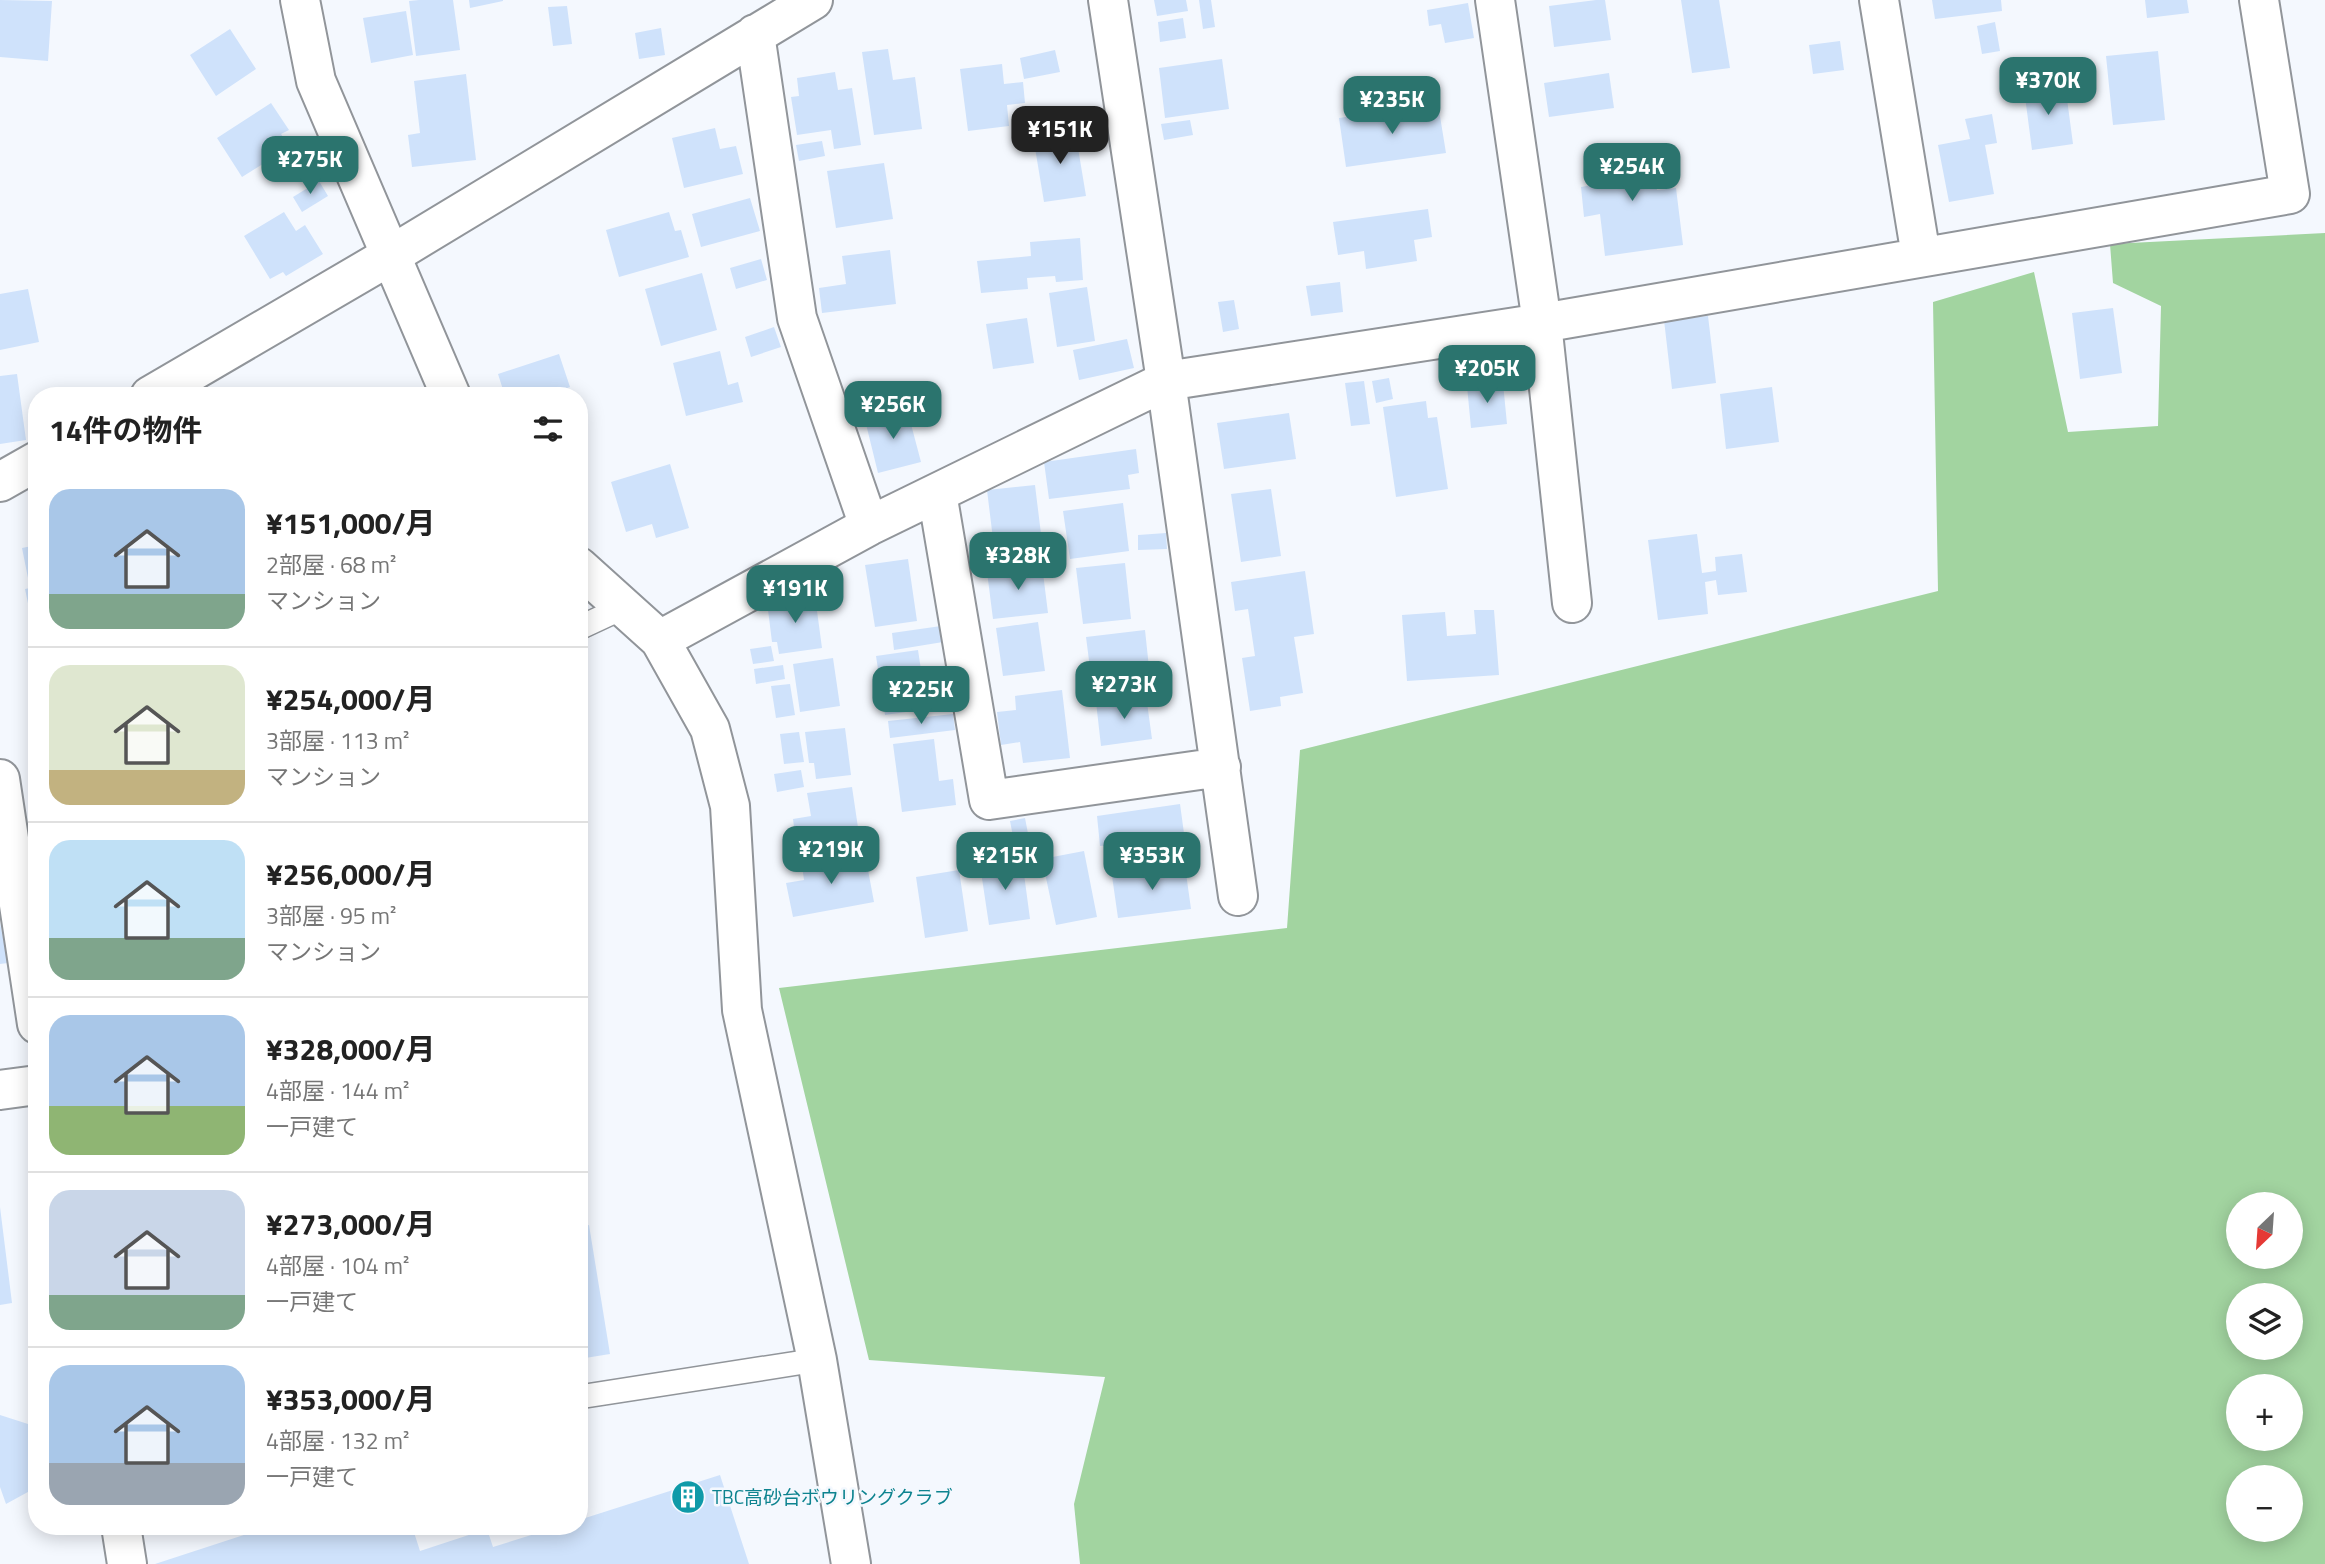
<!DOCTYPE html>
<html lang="ja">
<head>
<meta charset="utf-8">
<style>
	:root { --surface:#fff; --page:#f6f6f6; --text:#222; --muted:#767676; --line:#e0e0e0; --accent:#2b746e }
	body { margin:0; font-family:"Titillium Web","Noto Sans JP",sans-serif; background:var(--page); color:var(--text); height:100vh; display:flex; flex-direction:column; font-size:26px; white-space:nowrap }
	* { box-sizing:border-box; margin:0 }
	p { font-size:23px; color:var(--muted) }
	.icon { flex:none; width:38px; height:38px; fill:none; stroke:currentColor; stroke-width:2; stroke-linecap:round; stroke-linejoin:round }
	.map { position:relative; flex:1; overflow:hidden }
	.side { position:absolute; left:28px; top:387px; width:560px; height:1148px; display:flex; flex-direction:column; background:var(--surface); border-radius:28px; box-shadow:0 4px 18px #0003 }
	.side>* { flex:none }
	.needle { width:46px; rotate:205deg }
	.tools { position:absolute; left:2226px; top:1192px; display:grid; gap:14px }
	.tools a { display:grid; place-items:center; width:77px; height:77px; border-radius:50%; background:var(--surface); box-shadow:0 4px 18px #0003; font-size:35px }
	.price { position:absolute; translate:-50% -60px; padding:0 16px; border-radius:14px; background:var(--accent); color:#fff; font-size:23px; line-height:46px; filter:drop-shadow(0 2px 4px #0008) }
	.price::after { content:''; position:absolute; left:50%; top:42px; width:21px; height:16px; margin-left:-10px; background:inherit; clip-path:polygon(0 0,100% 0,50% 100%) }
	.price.active { background:#222; color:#fff }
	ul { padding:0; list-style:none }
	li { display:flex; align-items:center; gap:21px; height:175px; padding:0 21px }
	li+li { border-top:2px solid var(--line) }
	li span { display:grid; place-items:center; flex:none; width:196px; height:140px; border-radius:21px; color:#555 }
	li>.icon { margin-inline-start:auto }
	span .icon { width:84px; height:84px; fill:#fffc; stroke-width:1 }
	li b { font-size:30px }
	h2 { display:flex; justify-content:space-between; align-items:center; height:84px; padding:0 21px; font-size:30px }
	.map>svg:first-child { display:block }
</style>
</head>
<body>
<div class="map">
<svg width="2325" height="1564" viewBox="0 0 2325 1564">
	<rect width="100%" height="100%" fill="#f4f8fe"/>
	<!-- green -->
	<path fill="#a2d4a0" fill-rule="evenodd" d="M2325,233V1564H1080L1074,1504L1105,1377L869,1360L779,988L1287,928L1300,750L1938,591L1933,302L2034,272L2068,432L2158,426L2161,306L2113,283L2110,244ZM2238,1204H2291V1256H2238ZM2238,1295H2291V1348H2238ZM2238,1386H2291V1438H2238ZM2238,1477H2291V1530H2238Z"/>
	<!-- building -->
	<path fill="#cfe2fb" d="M0,0L52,1L48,61L0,57Z
		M419,0H453L460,50L416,56L409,1Z
		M469,0H503V1L470,8Z
		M1154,0H1186L1188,11L1157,16Z
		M1199,0H1211L1215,27L1203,29Z
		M1596,0H1605L1611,40L1554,47L1549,6Z
		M1681,0H1719L1730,68L1692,73Z
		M1932,0H2001L2002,11L1935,19Z
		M2145,0H2187L2189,13L2147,18Z
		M1468,3L1474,38L1445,43L1441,24L1429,26L1427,10Z
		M567,6L572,44L553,46L548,7Z
		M406,11L413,55L371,63L363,18Z
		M1183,18L1186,38L1160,42L1158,22Z
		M1995,22L2000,51L1982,54L1977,26Z
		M661,28L665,55L639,59L635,33Z
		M230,29L256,69L216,96L190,55Z
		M1840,41L1844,70L1813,74L1809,45Z
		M888,49L893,80L915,77L922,129L874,135L862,52Z
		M1055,50L1060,72L1024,79L1020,58Z
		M2158,51L2165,120L2113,125L2106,56Z
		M1222,59L1229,109L1165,118L1159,68Z
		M1002,64L1004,84L1023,82L1025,103L1007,105L1009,126L968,131L960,69Z
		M835,72L838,90L852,88L861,145L834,149L831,130L797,135L791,97L799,96L797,78Z
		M1609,73L1614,108L1549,117L1544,83Z
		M466,74L476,160L412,167L408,135L420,133L414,81Z
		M2065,84L2073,144L2032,150L2024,89Z
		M271,103L289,130L281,134L290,147L242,177L217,138Z
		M1438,104L1446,153L1346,167L1339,118Z
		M1992,114L1997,143L1985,145L1994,194L1949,202L1938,145L1970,139L1965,119Z
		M1190,120L1193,135L1164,140L1161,124Z
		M715,128L720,149L736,146L743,174L684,188L672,138Z
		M1075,130L1086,196L1044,202L1033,136Z
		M822,141L825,156L799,161L796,145Z
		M1651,145L1657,190L1676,188L1683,245L1605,256L1600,214L1584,217L1581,187L1598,184L1594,153Z
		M884,163L893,219L836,228L827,171Z
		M319,181L328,196L302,212L293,197Z
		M750,198L760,231L701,247L692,214Z
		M1428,209L1432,237L1414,240L1417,261L1366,269L1364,251L1338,255L1333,222Z
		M284,212L296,231L305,225L323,254L286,276L283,272L270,279L244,236Z
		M669,212L675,231L681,230L689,257L619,277L606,230Z
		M1080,238L1083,280L1056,282L1055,276L1027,278L1028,289L981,293L977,261L1031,256L1030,242Z
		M890,250L896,304L822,313L819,288L846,284L842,256Z
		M761,259L767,280L736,289L730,268Z
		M702,273L717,330L661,346L645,289Z
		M1340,282L1343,312L1311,316L1306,286Z
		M1087,287L1095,341L1057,347L1049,293Z
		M28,289L39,342L0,350V294Z
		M1234,300L1239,329L1223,332L1218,302Z
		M2113,308L2122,373L2080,379L2072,313Z
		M1708,316L1716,383L1672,389L1664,320Z
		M1027,318L1034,363L993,369L986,324Z
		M774,327L781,347L751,357L745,337Z
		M1127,339L1134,368L1079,380L1073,350Z
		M720,351L728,385L738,382L743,402L686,416L673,363Z
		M559,354L570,387L543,396H505L498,374Z
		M17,374L26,440L0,444V376Z
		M1389,378L1393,399L1376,403L1372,381Z
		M1364,381L1370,424L1351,426L1345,383Z
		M1503,383L1507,424L1471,428L1467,386Z
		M898,385L902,402L859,412L855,395Z
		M1772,387L1779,442L1726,449L1720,394Z
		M1426,401L1428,418L1437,417L1448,489L1396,497L1383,407Z
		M907,409L921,462L878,473L865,420Z
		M1289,413L1296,459L1224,469L1217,423Z
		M1136,449L1139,473L1128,475L1130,489L1049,499L1044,462Z
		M670,464L689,528L656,538L652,524L626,532L611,482Z
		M1035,485L1041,534L993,539L987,490Z
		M1271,489L1281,556L1241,562L1231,494Z
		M1123,503L1129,551L1070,559L1063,511Z
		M1166,533L1167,549L1138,550V535Z
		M1697,534L1702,573L1716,571L1715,557L1742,554L1747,592L1718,595L1716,580L1705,582L1708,614L1658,620L1648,540Z
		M37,545V611L30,613L25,589L30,588L22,548Z
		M1005,549L1008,565L977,569L975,553Z
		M908,559L917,621L875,627L865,565Z
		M1125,563L1131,619L1083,624L1076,568Z
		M1042,565L1048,613L993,619L987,572Z
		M1305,571L1314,634L1294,637L1303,693L1280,697L1281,706L1250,711L1242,658L1255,656L1248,609L1235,611L1231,582Z
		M815,596L822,648L779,654L777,642H772L767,602Z
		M1474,610H1494L1499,675L1407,681L1402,615L1445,612L1447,636L1476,634Z
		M1038,622L1045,671L1003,676L996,628Z
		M941,626L943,642L894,650L892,633Z
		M1145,630L1150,677L1092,684L1086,637Z
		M771,646L774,661L753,664L750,649Z
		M918,650L927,709L885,715L876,656Z
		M833,658L840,706L800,712L793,664Z
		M783,665L785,679L756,684L754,669Z
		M790,684L795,715L776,718L771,686Z
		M1062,690L1070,758L1023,763L1020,742L1001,745L997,712L1016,710L1015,696Z
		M1146,695L1152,739L1101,746L1096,702Z
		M953,714L955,730L890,738L888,721Z
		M845,728L851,775L816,779L814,763H809L805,732Z
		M799,732L804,762L784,764L780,734Z
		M934,739L939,781L953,779L956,805L902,812L893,744Z
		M801,770L804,787L777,792L774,774Z
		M852,787L860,841L797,849L793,819L811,816L807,793Z
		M1180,804L1186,848L1112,859L1110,845L1100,846L1097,816Z
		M1025,818L1031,849L1016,852L1010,821Z
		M1084,851L1097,917L1056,925L1042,859Z
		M865,854L874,902L793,917L786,883L804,880L802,866Z
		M1022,859L1030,919L989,925L980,865Z
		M1185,866L1191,909L1118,918L1112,876Z
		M959,870L968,931L925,938L916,877Z
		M0,923L8,963L0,964Z
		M0,1207L12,1303L0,1305Z
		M589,1225L610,1354L579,1359V1227Z
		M0,1415L28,1424L37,1480V1487L6,1504L0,1487Z
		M720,1475L749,1564H155L271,1526H412L420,1551L487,1529L493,1547L560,1526H579V1520Z"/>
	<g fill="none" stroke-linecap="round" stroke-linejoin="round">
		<!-- service casing -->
		<g stroke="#91959a" stroke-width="26">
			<path id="service" d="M579,628L624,607
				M579,1397L817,1360"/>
		</g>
		<!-- minor casing -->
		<g stroke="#91959a" stroke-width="42">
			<path id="minor" d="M1108,0L1166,381L1238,896
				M1495,0L1542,323L1572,603
				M1879,0L1921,256
				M755,34L797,318L869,526
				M150,396L393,254L813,0
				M0,482L37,461
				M937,493L989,800L1221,767
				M660,640L869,526L1166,381L1542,323L2290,194L2259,0
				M0,779L37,1024
				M0,1090L37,1085
				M121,1526L127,1564"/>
		</g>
		<!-- tertiary casing -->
		<g stroke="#91959a" stroke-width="42">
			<path id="tertiary" d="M300,0L316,81L451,396
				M579,567L660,640L710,729L730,806L742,1010L817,1360L851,1564"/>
		</g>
		<!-- service -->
		<use href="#service" stroke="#fff" stroke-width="23"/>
		<!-- minor -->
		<use href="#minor" stroke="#fff" stroke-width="38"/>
		<!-- tertiary -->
		<use href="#tertiary" stroke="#fff" stroke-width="38"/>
	</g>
	<!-- icons -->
	<defs>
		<g id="building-disc" transform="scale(1.75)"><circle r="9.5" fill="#0f9aa8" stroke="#f4f8fe"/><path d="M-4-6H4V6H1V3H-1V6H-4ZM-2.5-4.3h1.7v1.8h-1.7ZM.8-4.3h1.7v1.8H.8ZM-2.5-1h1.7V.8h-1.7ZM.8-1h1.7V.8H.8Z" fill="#fff"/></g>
	</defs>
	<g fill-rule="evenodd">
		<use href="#building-disc" x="688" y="1497"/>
	</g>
	<g text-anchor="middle" stroke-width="5" stroke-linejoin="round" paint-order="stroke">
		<!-- culture labels -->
		<g font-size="19" fill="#0d838f" stroke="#f4f8fe" text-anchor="start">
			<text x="712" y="1504">TBC高砂台ボウリングクラブ</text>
		</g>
	</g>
</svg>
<div class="tools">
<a><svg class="needle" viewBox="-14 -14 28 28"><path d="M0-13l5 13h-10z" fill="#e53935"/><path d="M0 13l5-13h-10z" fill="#767676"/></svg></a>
<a><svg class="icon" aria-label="layers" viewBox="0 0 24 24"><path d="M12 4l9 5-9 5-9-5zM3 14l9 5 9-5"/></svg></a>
<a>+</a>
<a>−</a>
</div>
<b class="price" style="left:2048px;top:117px">¥370K</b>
<b class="price" style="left:1392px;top:136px">¥235K</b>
<b class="price active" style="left:1060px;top:166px">¥151K</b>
<b class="price" style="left:310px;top:196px">¥275K</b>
<b class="price" style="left:1632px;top:203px">¥254K</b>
<b class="price" style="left:1487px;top:405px">¥205K</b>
<b class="price" style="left:893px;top:441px">¥256K</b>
<b class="price" style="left:1018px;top:592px">¥328K</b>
<b class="price" style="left:795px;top:625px">¥191K</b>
<b class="price" style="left:1124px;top:721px">¥273K</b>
<b class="price" style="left:921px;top:726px">¥225K</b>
<b class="price" style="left:831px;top:886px">¥219K</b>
<b class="price" style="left:1005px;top:892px">¥215K</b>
<b class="price" style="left:1152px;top:892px">¥353K</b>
<section class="side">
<h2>14件の物件<svg class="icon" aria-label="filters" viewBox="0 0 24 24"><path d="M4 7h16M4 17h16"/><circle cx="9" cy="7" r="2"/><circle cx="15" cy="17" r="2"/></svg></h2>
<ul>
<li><span style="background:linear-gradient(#a9c7e8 75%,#7fa58c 0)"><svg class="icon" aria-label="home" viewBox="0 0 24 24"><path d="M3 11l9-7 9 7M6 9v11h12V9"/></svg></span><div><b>¥151,000/月</b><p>2部屋 · 68 m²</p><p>マンション</p></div></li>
<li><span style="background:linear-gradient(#dfe7d0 75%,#c2b280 0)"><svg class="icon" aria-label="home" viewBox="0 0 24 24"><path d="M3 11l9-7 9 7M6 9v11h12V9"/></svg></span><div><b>¥254,000/月</b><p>3部屋 · 113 m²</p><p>マンション</p></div></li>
<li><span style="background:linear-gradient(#bfe0f5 70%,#7fa58c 0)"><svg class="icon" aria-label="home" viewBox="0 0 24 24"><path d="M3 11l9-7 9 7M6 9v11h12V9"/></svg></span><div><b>¥256,000/月</b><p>3部屋 · 95 m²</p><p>マンション</p></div></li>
<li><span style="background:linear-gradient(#a9c7e8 65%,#8fb573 0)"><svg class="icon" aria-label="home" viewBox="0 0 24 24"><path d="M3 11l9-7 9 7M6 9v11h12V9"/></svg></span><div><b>¥328,000/月</b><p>4部屋 · 144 m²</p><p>一戸建て</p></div></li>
<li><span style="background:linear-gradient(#c9d6e8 75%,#7fa58c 0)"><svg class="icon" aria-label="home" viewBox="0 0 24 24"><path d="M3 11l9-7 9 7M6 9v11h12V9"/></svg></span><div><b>¥273,000/月</b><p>4部屋 · 104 m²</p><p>一戸建て</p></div></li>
<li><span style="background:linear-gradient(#a9c7e8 70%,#9aa5b1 0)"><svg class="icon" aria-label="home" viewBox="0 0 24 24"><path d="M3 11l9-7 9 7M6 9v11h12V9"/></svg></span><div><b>¥353,000/月</b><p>4部屋 · 132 m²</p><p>一戸建て</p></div></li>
</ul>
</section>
</div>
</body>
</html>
